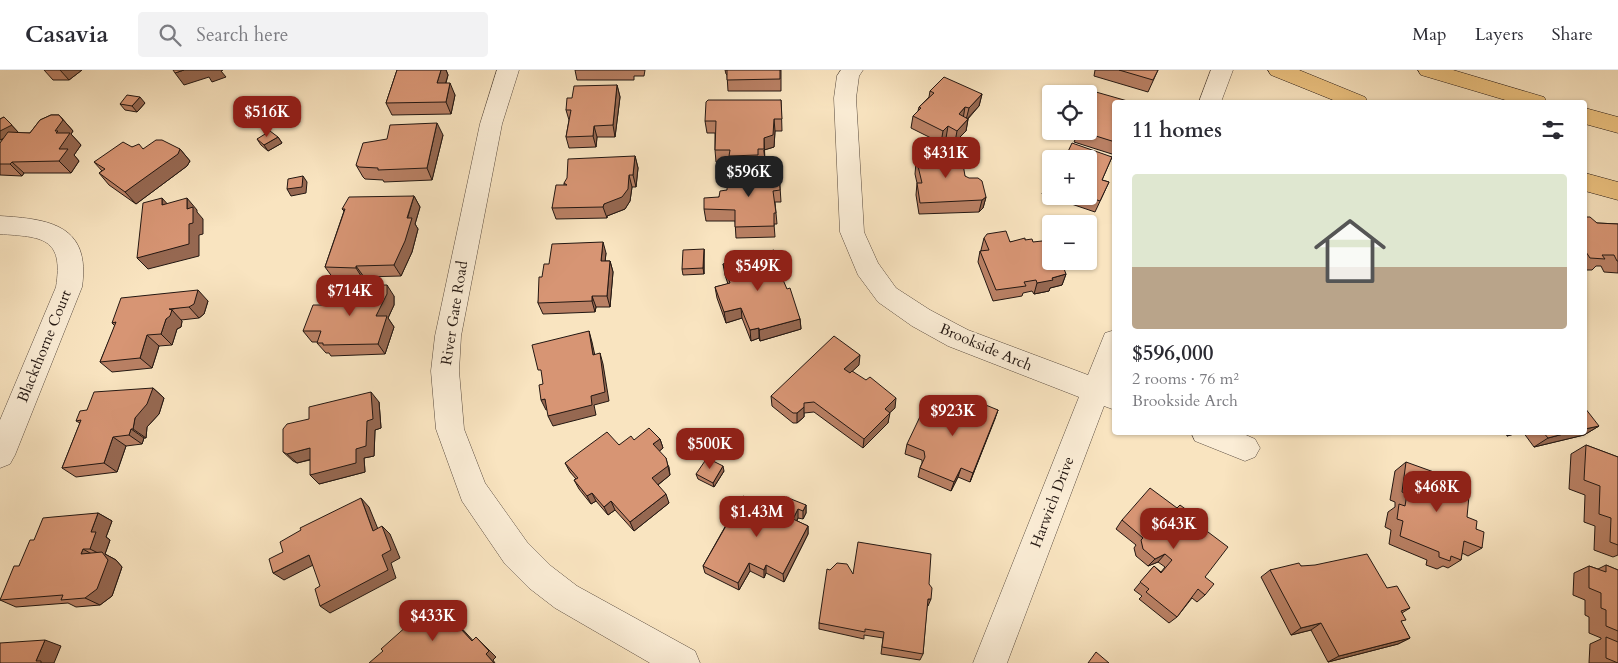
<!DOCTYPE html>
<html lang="en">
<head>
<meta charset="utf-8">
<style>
	:root { --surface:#fff; --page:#f2f2f3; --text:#2b2b33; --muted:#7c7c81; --line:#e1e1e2; --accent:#8f2418 }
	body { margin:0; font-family:Cardo,serif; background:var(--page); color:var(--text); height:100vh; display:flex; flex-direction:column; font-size:19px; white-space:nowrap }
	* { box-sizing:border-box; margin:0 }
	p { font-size:16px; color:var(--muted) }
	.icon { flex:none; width:28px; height:28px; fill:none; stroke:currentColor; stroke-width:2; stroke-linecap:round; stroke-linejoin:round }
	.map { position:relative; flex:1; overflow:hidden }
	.side { position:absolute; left:1112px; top:30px; width:475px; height:335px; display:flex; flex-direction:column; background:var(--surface); border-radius:5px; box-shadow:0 1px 4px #0004 }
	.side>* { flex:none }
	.fabs { position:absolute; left:1042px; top:15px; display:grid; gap:10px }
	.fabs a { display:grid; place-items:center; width:55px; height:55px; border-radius:5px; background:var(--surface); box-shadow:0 1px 4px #0004; font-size:25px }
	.price { position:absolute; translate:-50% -42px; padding:0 11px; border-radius:10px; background:var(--accent); color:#fff; font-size:16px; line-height:32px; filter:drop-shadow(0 1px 2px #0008) }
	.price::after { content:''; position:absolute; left:50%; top:30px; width:15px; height:11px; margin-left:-8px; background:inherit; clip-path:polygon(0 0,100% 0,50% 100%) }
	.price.on { background:#222; color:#fff }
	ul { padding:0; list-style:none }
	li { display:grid; align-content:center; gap:10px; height:265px; padding:0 20px }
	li+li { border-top:1px solid var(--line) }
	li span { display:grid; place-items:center; height:155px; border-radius:5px; color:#555 }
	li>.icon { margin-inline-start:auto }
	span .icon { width:90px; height:90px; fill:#fffc; stroke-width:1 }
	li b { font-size:21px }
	h2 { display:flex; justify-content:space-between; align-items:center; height:60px; padding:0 20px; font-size:21px }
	header { display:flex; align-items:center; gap:30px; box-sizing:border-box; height:70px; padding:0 25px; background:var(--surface); border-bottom:1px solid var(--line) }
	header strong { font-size:24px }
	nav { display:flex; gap:28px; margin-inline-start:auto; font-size:18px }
	.search { width:350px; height:45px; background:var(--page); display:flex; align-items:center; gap:12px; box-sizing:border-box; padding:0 18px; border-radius:5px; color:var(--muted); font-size:19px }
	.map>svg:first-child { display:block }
</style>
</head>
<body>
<header>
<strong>Casavia</strong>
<div class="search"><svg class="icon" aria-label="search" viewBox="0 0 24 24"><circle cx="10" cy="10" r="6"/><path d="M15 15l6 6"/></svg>Search here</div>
<nav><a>Map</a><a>Layers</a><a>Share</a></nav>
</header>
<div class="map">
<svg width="1618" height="593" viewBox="0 0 1618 593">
	<rect width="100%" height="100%" fill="#f9e4c0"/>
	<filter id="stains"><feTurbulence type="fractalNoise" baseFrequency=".004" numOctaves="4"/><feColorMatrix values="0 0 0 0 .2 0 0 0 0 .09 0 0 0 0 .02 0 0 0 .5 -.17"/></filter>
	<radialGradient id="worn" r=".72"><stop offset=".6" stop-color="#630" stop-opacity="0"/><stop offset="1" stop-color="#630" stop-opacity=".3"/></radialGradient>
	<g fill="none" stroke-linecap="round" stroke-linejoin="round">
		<!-- minor casing -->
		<g stroke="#584a3e" stroke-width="1">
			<path id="minor" d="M497,0H519L502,54L461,266L459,301L464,359L485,413L527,472L551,496L577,516L695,581L700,593H650L555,538L529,518L505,494L462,431L436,359L431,301L435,266L480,54Z
				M841,0H863L859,6L856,28L864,162L878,193L896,218L930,240L968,260L1088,305L1105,263L1115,260V307L1112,315L1115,316V340L1104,336L1007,593H973L1079,327L948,276L912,256L878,232L858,205L840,162L834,28L837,6Z
				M1211,0H1233L1221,32H1199Z
				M0,146C50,149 91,155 82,217L15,385L10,394L0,398V350L56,217C64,167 42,167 0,164Z
				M1191,362H1239L1255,369L1260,378L1255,387L1245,391L1195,371Z"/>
		</g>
		<!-- major casing -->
		<g stroke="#231712" stroke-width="1">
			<path id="major" d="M1268,0H1299L1365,27L1368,32H1338L1271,5Z
				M1418,0H1453L1544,27L1547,32H1512L1421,5Z
				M1585,38L1618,47V63L1585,54Z
				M1585,103L1618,112V130L1585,121Z"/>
		</g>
		<!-- minor -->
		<use href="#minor" fill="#fbedd6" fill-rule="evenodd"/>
		<!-- major -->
		<use href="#major" fill="#ecc280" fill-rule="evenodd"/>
	</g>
	<!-- wall -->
	<path fill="#b98064" stroke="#231712" d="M44,0H82L69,10H53Z
		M397,0H446L448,5L446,13L455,25L451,44L392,45L386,33Z
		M575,0H645L644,6H634V10H577Z
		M725,0H781V21H728L727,5L726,4Z
		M1095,0H1158L1148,22L1094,6Z
		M617,15L620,27L615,67H597L596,77L569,78L566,67L569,50L566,40L572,28Z
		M930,21L982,24L979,36L968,49L966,61L955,72L946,68L941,73L911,58L913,46L918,41L919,37L929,27Z
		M781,30L782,61H775L774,77L764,80L765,91H759V97H731L730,92H716L715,80V63H707L705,51Z
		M1115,32V85L1074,72L1075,70L1057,64L1058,61H1089L1090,35Z
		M145,33L137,42L125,40L120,34Z
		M51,45H59L73,61L71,64L81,75L74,85L79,91L71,103H24L22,106L0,105V73L3,69L0,70V49L4,47L18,62L16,63H30L40,50Z
		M443,65L432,110L384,112L383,110L365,109L363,107L356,95Z
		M278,67L282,73L268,81L261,75L257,69Z
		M132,77L143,79H180L190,91L187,96L136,134L109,115L99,103L102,101L94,92Z
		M917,81L954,92L965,106L986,127L983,138L979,142L919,144L916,125L917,113L915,104Z
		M635,86L638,98L636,117H632L630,131L625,139L607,146V148L556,149L552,138L564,115V113Z
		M1112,87L1102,110L1109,112L1095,142L1042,124L1046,112L1051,102V126H1089L1065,88Z
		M779,101L781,132H775L777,154H774L775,167L736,168L735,151H706L704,139L727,120L744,102Z
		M414,126L420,137L415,154L418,159L412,182L401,206L364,207L363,209L333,208L325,197L344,141L342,139Z
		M1585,147L1597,153L1618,154V203L1604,202L1601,196H1596L1592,200H1585Z
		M984,168L1010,172L1025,170L1033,172L1066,204L1062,215L1050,218L1049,221L1034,224L1032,221L1023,223L1022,226L993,231L978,192L980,181H982L981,180Z
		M704,179V204L683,205L682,199Z
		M606,183L605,191H610L613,202L610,237H596L595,242L543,244L538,233L542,207Z
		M723,194L779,202L800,249L801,259L760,271L759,268L751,271L742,248L726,253L717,228L715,217L728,214L725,205Z
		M394,226V235L388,248L394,257L385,284L331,286L329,283H326L317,273L318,272H312L303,261Z
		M208,231L204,244L199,248L181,250L182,251L181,257L177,259L172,275L159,276L152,298L112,302L100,292L115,256L112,253Z
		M859,295L852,301L895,338L889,343L888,353L863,378L814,342L804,343V347L797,353H793L772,336L771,326Z
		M153,318L164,328L159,344L147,357L146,368H144L142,374L126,376L117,402L76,407L62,398L80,353L76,351L87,340Z
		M379,332L381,358L375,360L374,386L364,388L365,402L319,414L310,390L297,393L293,391L283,382Z
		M942,340L958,343L998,340L970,412L958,407L951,421L918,407L920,398L922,393V390L905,384L907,374Z
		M1599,356L1584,365L1534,377L1523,362H1585Z
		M1505,362H1521L1507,366Z
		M660,369L663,378L659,381L669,397L670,405L658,415L669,433L634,461L615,440L608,445L596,431L591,434L579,419L574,410L576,409L570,402L565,393L634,370Z
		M1586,375L1618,387V485L1613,487L1594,480L1595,456L1584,452L1585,425L1569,419L1571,384Z
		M1406,392L1467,447L1476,459L1482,478L1468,486L1462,483L1461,490L1448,498L1443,496L1437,499L1426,495L1427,490L1389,474L1391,460L1385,457L1388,442L1395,437V432L1390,430L1395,401Z
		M724,401L714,417L698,409L696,404Z
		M806,435V443L803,449L798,448L797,451L808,456V464L784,512L766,503L764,508L750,501L739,520L705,503L703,496L726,455L725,454L723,446L735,440Z
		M98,443L112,451L106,467L110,470L105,484L116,490L122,497L112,526L100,535L76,537L68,533L16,537L0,530L34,470Z
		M1122,450L1200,456L1205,507V525L1197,532L1192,528L1177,547L1169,553L1139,529L1142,526L1134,520L1154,496L1161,502L1165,497L1158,492L1148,496L1136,486L1134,478L1136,475L1116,459Z
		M1606,495L1618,500V593H1589L1590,574L1601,569V568L1589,563V547L1585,545V530L1573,525L1574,503L1589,496L1598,499Z
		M1301,496L1387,518L1410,538L1402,543L1401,552L1410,568L1398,574L1328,592L1311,560L1291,565L1261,507L1270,500Z
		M853,504L929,514L928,536H927L923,584L920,590L881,584L883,568L864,565V569L819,559V553Z"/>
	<!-- shaded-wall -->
	<path fill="#966851" stroke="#231712" d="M60,0H82L69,10Z
		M184,0H223L221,1L226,7L212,12L209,7L184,15L175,3Z
		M441,0H446L448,5L442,25L437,13Z
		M450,13L455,25L451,44L446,32Z
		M617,15L620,27L615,67L613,55Z
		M982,24L979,36L966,50L969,38Z
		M140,27L145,33L137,42L132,36Z
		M965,37L963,49L959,44Z
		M59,45L73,61L71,64L81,75L74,85L79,91L71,103L59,91V79L55,61Z
		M4,47L18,62L0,70V61Z
		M774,49L775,61L774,77L764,80L765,91L764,68Z
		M968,49L966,61L955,72L957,61Z
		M437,53L443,65L432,110L427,98Z
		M594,56L597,67L596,77L593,66Z
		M948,56L946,68L941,73L943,61Z
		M278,67L282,73L268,81L264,75Z
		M180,79L190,91L187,96L136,134L125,122Z
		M635,86L638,98L636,117L633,105Z
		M12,92L24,103L22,106L10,94Z
		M629,105L632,117L630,131L625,139L607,146V148L603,137L604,134Z
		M303,106L307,112L306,123L291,126L287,119Z
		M414,126L420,137L415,154L418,159L412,182L401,206L394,195Z
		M986,127L983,138L979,142L982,130Z
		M162,128L172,139L162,135Z
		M187,128L197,140V142L203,149V164L199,165V186L148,199L137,188L187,139Z
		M603,172L606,183L604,202L601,191Z
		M704,179V204L703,198Z
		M610,191L613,202L610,237L607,226Z
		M779,193V204L776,194Z
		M356,196L364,207L363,209L356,198Z
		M1066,204L1062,215L1050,218L1049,221L1034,224L1037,213L1052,208Z
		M387,215L394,226V235L388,248L394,257L385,284L378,274L376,246Z
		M198,220L208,231L204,244L199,248L189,237Z
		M592,226L596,237L595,242L592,231Z
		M741,238L742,248L726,253L724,242Z
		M172,240L182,251L181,257L177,259L172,275L161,264L166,249Z
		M800,249L801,259L760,271L759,260Z
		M759,258V268L751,271L750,260Z
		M589,261L592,272L597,295L593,285Z
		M147,265L159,276L152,298L140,288Z
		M600,283L603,294L609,331L594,335L596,345L553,356L548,346L591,326Z
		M860,285L859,295L844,309V299Z
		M153,318L164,328L159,344L147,357L146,368L133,359L135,348Z
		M371,322L379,332L381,358L375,360L374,386L364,388L365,402L319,414L310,405L356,379L367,351Z
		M896,328L895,338L883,349L885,339Z
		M545,329L550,339L546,340L541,330Z
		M804,337V347L797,353V343Z
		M998,340L995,349L970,412L973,403Z
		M890,343L888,353L863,378L864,369Z
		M1599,356L1584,365L1534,377L1548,368L1571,362H1585V359Z
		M131,359L144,368L142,374L129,365Z
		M1512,362H1521L1507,366Z
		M113,367L126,376L117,402L104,393Z
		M660,369L663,378L656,384L653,374Z
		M310,378L319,387L297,393L287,384Z
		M666,388L670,405L655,417L652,408Z
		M723,396L724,401L714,417L713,413Z
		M961,398L958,407L951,421L954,412Z
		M592,423L596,431L591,434L587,426Z
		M666,424L669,433L634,461L630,452Z
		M361,428L369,437L382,469L373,461Z
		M611,431L615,440L608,445L604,437Z
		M806,435V443L803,449V441Z
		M798,439V448L793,457V449Z
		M98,443L112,451L106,467L110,470L105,484L116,490L122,497L112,526L100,535L85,528L104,486L90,479L91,462Z
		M382,456L390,464L400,488L391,493L396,508L330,543L320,536L382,485Z
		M808,456V464L784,512L783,504Z
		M83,479L97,487L81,484Z
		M1165,484L1158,492L1148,496L1155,489Z
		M309,485L319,492L284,510L273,503Z
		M749,493L750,501L739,520L738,513Z
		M766,495V503L764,508V500Z
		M928,529H931L928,536H925Z
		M435,531L443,538L479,577L472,571Z
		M1321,553L1311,560L1291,565L1301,558Z
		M476,567L496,587L493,590L495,593H494L486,584Z
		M1410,568L1398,574L1328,592L1339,586Z
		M45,570L61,576L54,593H40L36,591Z"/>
	<!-- building -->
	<path fill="#d79574" stroke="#231712" d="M173,0H184L175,3Z
		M397,0H441L437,13H450L446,32L386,33Z
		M727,0H780V9L727,10Z
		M1119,0H1158L1153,10Z
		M944,7L982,24L969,38L965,37L959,44L968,49L957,61L948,56L943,61L913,46L921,38L919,37L934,23L930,21Z
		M617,15L613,55L594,56L593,66L566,67L571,40H566L567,28H572L574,16Z
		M1096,22L1131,32H1115V72L1080,61H1089V35H1090Z
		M127,25L140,27L132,36L120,34Z
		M708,30H781L782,49H774L773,65L764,68V79H758V85L729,86L730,80H715L716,51H705L706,32Z
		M51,45H59L63,50L55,61H58L56,63H70L59,79H68L59,91L12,92L10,94H0V73L8,62L30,63L40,50Z
		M4,47L12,55L0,61V49Z
		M437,53L427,98L378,100V98L359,97L356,95L363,73L387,69L390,55Z
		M270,61L278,67L264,75L257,69Z
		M156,70H162L180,79L178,84L125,122L99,103L105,99L94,92L123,72L132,77L139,74L143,79Z
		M1072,73L1112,87L1102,110L1109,112L1100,131L1086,126H1089V89H1058L1059,86L1065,88Z
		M952,80L954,92L963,94L965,106L969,108H978L982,111L986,127L982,130L920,133L917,113H922L917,92H919L917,81Z
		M635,86L633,105H629L628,119L622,127L604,134L603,137L552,138L556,115H567L564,113L567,108L568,89Z
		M736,100H744V102L779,101L780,120L773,121L776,143H774V156L735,157V140L704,139V128L719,127L720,121L727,120L728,102H736Z
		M1051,102V114L1046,112Z
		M303,106L302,117L287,119L288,109Z
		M414,126L407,148H412L405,171L394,195L356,196V198L325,197L345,139H342L349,127Z
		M162,128V135L187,128V139L193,137V153L189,154V174L137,188L143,133Z
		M1585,147H1590L1597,153L1618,154V191H1617L1614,185H1602L1605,189L1590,188L1586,182L1585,181Z
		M1006,161L1010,172L1025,168V170L1032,169L1033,172L1051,170V191H1061L1066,204L1052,208L1053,210L1037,213L1036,210L1024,212L1026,216L996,220L980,181L989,180L984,168L987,164Z
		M603,172L601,191H610L607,226H592V231L538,233L539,207H542L544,194H549L552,174Z
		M704,179L703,198L682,199L683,180Z
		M774,180L779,193L776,194L787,219L790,218L800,249L759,260V258L750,260L741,238L724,242L715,217L730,213L723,194Z
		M387,215V224L376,246H387L378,274L323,275V273H317L321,261H303L313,235H335L342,216Z
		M198,220L194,234L189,237L169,239L172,240L170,246L166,249L161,264L147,265L140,288L100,292L116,252L112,253L121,228Z
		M589,261L593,285L600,283L605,322L591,326L592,335L548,346L545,329L541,330L539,315L543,314L541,300H538L532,275Z
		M834,266L860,285L844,299L850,303L852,301L866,310L870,307L896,328L885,339L890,343L864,369L814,332L804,333V337L797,343H793L771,326Z
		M153,318L147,334L135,348L133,359H131L129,365L113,367L104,393L62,398L81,350L76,351L80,341L87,340L94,322Z
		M371,322L373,349L367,351L366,376L356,379V393L310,405V378L287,384L283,382V359L287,354L309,349V337Z
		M966,327L998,340L973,403L961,398L954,412L920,398L925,387L924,381L907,374L926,334L942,340L943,337L958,343Z
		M1585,338L1599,356L1585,359Z
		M649,358L660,369L653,374L666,388L668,396L652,408L666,424L630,452L611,431L604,437L592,423L587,426L574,410L578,408L565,393L607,362L619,375L631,366L634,370Z
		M1543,362H1571L1548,368Z
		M1586,375L1618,387V475L1610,472L1611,448L1599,444L1600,416L1584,410Z
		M707,388L723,396L713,413L696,404Z
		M1406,392L1470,415L1467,447L1477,451L1476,459L1484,462L1482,478L1464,471L1461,490L1451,486L1450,491L1439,487V482L1400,466L1403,451L1397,449L1399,434L1405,436L1407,424L1402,422Z
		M1150,418L1177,438L1180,435L1203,452L1200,456L1228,477L1205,507L1214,514L1205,525L1198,519L1177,547L1146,522L1149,519L1140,512L1154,496L1161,503L1172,490L1165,484L1155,489L1143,479L1141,470L1143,468L1122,450Z
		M743,426L765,436H778L786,427L806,435L803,441L798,439L793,449L808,456L783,504L766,495L764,500L749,493L738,513L703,496L730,449L723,446L729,437L735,440Z
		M361,428L373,461L382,456L391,480L382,485L388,500L320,536L315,519L320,516L309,485L273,503L269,489L283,482L280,472L301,460L300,458Z
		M98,443L91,462H96L90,479H83L81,484L102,482L108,490L97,519L85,528L61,530L63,525L0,530L14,496H19L30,470H34L43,448L53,447Z
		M858,472L931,484L929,514L932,518L931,529H928L923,584L882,577L884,562L865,559V562L819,553L827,499L830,500L837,493L847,494L853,504Z
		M1367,484L1387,518L1397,516L1410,538L1401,541L1406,550L1401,551L1410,568L1339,586L1321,553L1301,558L1270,500L1299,493L1301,496L1315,495Z
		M1606,495L1618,500V561L1606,556V540L1601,538V523L1589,518V496L1606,502Z
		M435,531L472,571L476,567L489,581L486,584L494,593H369L383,581L381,579Z
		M1606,567L1618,572V593L1606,588Z
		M45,570L36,591H41V593H0V573Z
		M1096,582L1109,593H1088Z"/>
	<g text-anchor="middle" stroke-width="4.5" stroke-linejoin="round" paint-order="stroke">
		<!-- street labels -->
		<g font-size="15" fill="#231712" stroke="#fbedd6">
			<text transform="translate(454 243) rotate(-81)" y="5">River Gate Road</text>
			<text transform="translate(44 276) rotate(-68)" y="5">Blackthorne Court</text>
			<text transform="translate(986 277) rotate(23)" y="5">Brookside Arch</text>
			<text transform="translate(1052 432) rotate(-69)" y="5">Harwich Drive</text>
		</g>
	</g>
	<rect width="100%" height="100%" filter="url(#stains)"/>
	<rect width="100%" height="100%" fill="url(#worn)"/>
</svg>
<div class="fabs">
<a><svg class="icon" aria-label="locate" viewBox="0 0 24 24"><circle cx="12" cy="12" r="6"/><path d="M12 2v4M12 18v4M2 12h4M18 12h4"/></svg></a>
<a>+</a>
<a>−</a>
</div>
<b class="price" style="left:267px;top:68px">$516K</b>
<b class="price" style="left:946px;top:109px">$431K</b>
<b class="price on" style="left:749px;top:128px">$596K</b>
<b class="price" style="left:758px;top:222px">$549K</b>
<b class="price" style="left:350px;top:247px">$714K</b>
<b class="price" style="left:953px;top:367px">$923K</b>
<b class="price" style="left:710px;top:400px">$500K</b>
<b class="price" style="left:1437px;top:443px">$468K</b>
<b class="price" style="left:757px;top:468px">$1.43M</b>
<b class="price" style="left:1174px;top:480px">$643K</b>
<b class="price" style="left:433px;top:572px">$433K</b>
<section class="side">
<h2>11 homes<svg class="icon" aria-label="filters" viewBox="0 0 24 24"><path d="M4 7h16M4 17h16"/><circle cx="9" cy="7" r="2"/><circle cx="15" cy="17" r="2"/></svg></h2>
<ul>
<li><span style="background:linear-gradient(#dfe7d0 60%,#b9a48a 0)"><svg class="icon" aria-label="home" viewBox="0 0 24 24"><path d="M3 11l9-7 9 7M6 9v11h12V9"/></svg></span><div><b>$596,000</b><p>2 rooms · 76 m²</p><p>Brookside Arch</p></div></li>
</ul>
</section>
</div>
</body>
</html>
